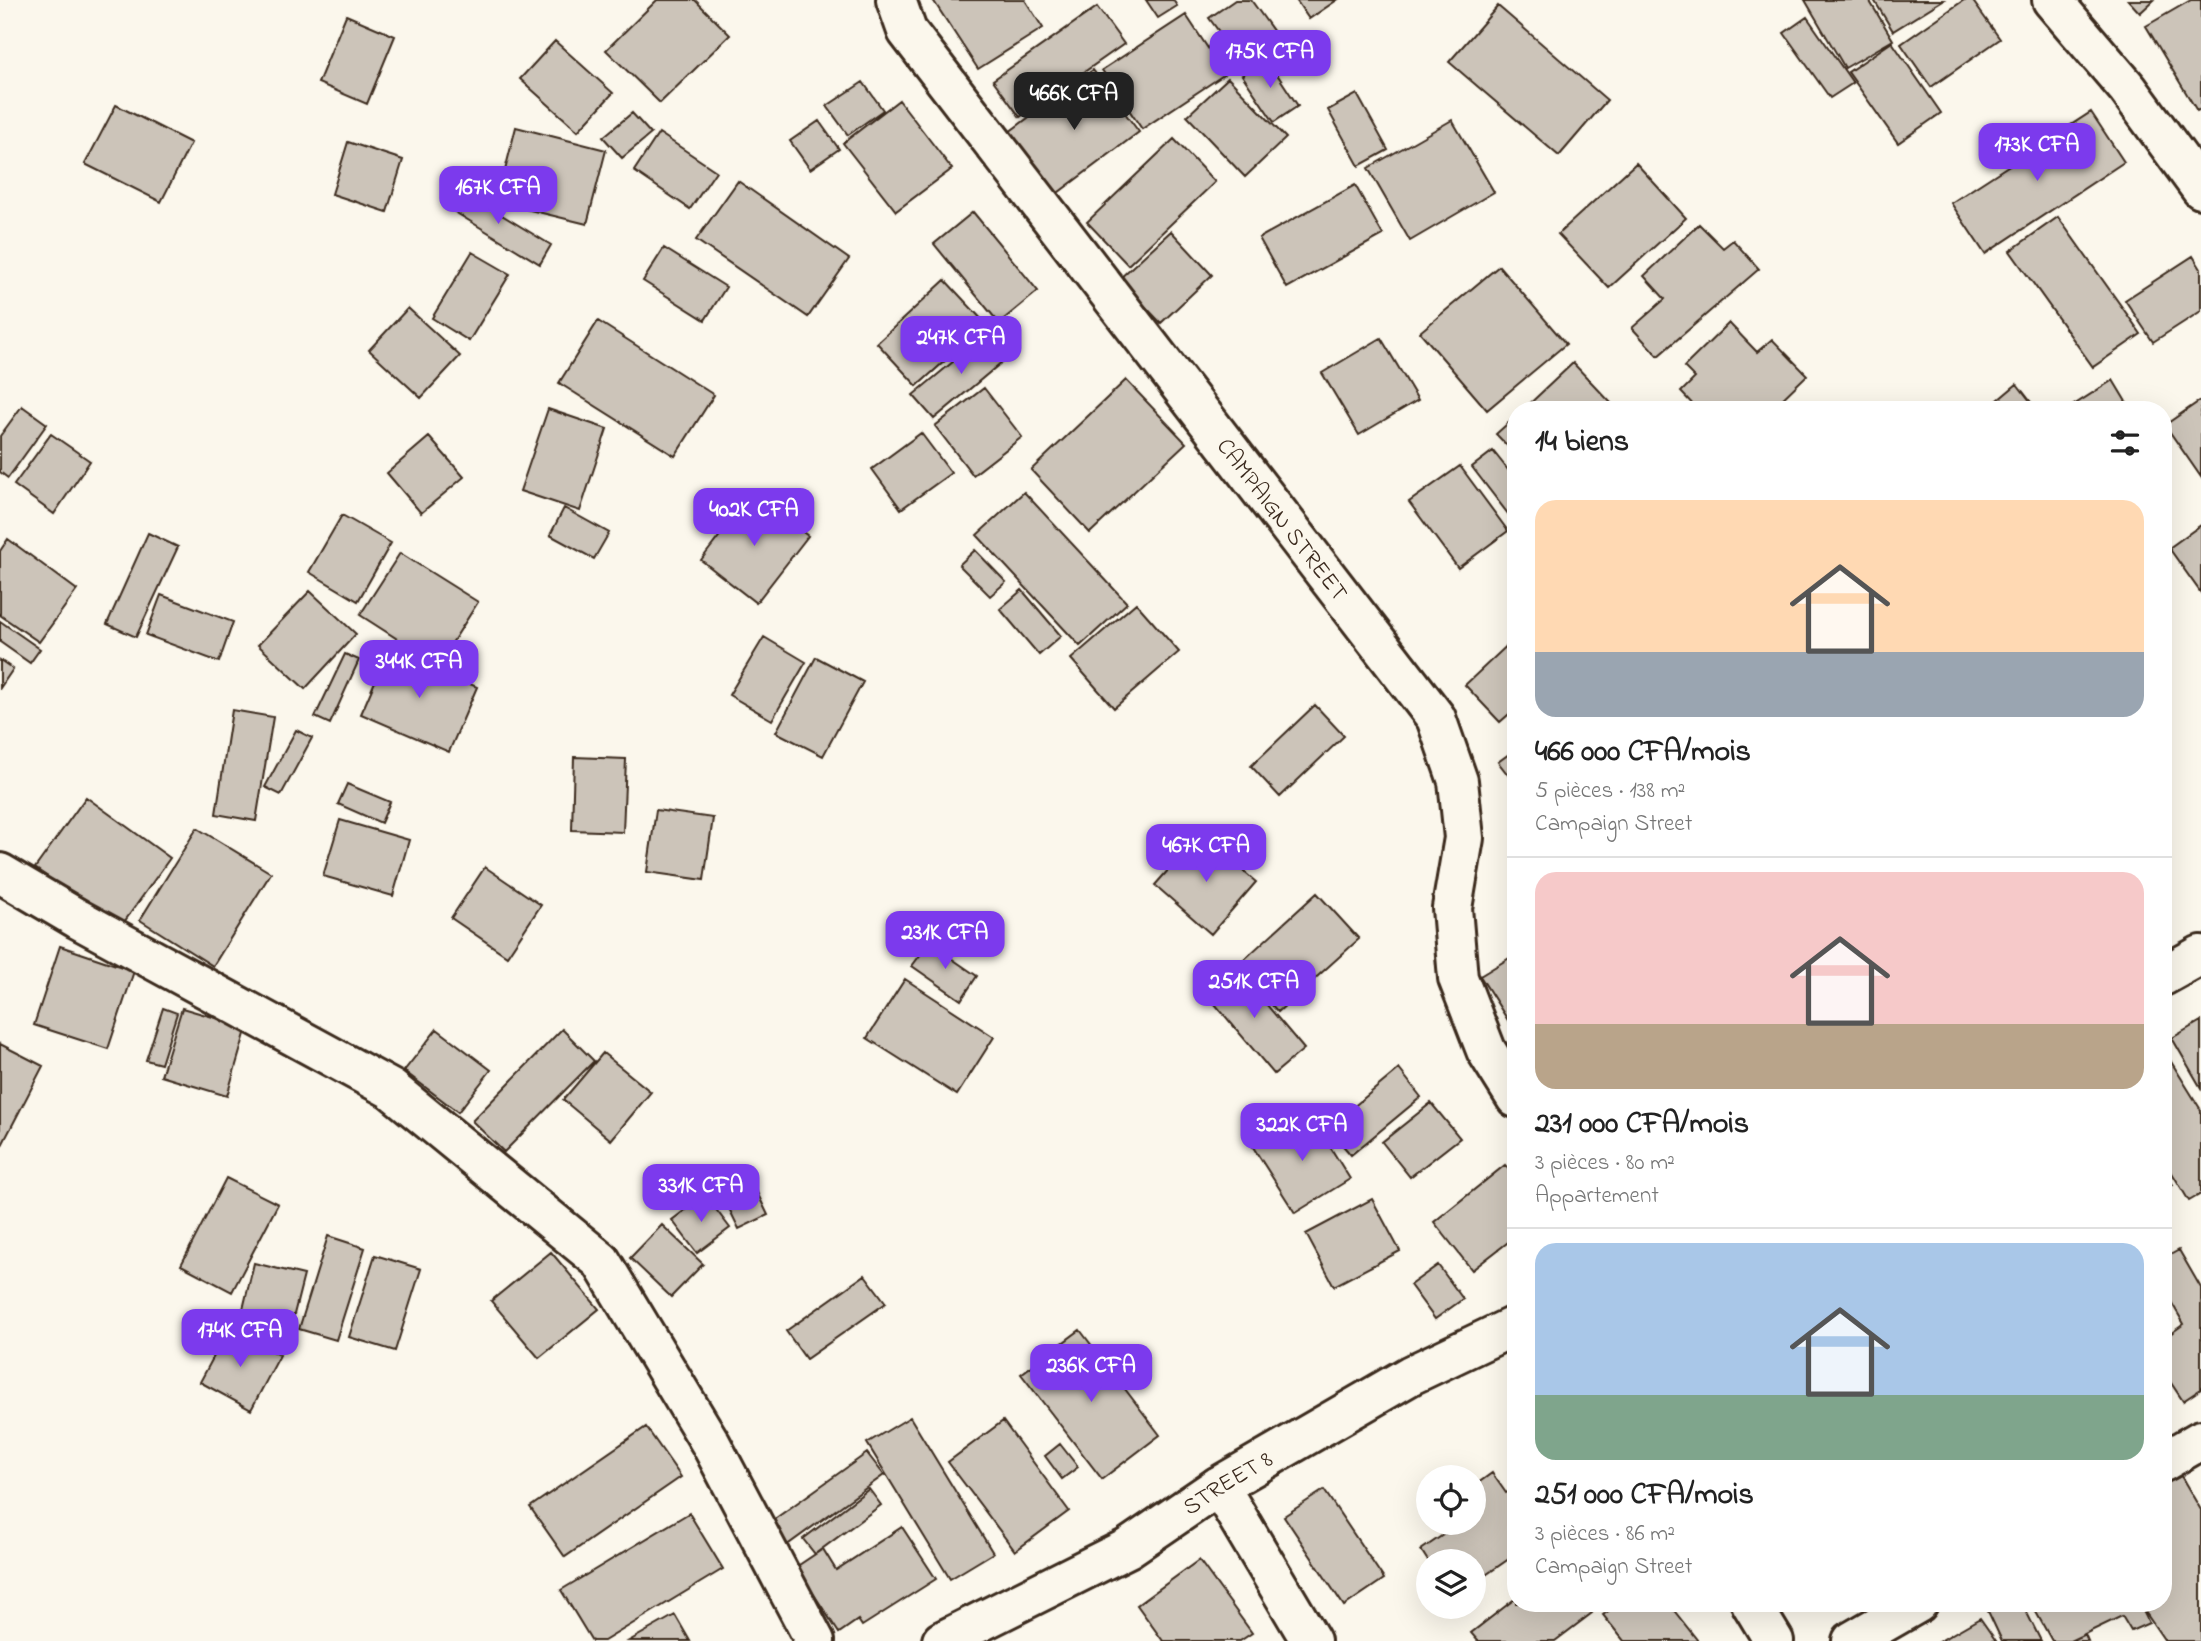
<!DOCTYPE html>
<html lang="fr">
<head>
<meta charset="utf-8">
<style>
	:root { --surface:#fff; --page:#f2f2f2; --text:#222; --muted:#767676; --line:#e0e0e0; --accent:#7c3aed }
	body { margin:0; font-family:"Indie Flower",sans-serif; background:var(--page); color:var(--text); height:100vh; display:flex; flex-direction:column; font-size:26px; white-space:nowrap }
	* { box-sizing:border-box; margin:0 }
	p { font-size:23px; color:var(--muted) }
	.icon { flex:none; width:38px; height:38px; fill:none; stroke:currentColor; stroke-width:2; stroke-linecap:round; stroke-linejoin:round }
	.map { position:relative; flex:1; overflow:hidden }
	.details { position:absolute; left:1507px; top:401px; width:665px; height:1211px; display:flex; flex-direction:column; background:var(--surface); border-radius:28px; box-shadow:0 7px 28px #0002 }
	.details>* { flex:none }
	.controls { position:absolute; left:1416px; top:1465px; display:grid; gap:14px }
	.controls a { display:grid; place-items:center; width:70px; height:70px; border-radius:50%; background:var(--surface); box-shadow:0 7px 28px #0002; font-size:35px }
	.price { position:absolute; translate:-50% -60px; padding:0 16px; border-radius:14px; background:var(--accent); color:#fff; font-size:23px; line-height:46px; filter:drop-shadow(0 2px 4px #0008) }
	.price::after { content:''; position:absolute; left:50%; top:42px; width:21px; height:16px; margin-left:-10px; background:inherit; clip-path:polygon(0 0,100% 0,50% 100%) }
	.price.on { background:#222; color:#fff }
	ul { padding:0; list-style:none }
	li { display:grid; align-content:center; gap:14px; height:371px; padding:0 28px }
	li+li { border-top:2px solid var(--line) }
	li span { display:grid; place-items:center; height:217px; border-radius:21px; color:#555 }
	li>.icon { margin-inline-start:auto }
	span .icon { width:126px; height:126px; fill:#fffc; stroke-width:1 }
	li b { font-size:30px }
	h2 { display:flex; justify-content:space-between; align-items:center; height:84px; padding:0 28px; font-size:30px }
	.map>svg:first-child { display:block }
</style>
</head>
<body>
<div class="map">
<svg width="2201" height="1641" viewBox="0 0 2201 1641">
	<rect width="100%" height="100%" fill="#fbf7ec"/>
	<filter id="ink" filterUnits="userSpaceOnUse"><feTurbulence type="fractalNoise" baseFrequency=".0143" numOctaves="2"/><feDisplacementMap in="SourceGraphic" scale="14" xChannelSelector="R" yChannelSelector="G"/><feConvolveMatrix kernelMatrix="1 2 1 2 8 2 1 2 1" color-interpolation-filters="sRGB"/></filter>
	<g filter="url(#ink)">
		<!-- building -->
		<path fill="#ccc4b9" stroke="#3b2a1e" stroke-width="2" d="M657,0H695L730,35L660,103L606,50Z
			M933,0H1025L1043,28L978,69Z
			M1146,0H1173L1177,6L1158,18Z
			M1235,0H1251L1279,39L1243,64L1209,18Z
			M1296,0H1337L1309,19Z
			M1805,0H1869L1893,40L1845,68Z
			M1874,0H1943L1893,31Z
			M1964,0H1972L2000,39L1931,87L1901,44Z
			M2128,0H2154L2140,13Z
			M2191,0H2201V109L2197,111L2146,26Z
			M1498,6L1607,100L1559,156L1449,62Z
			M1097,7L1124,44L1020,117L993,80Z
			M346,15L395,36L367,104L318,83Z
			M1186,15L1225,74L1142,129L1102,70Z
			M1807,17L1853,83L1830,98L1784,33Z
			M555,41L613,93L578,131L520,79Z
			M1892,42L1941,113L1898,143L1848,72Z
			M1267,59L1298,106L1274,122L1242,75Z
			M1093,70L1139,132L1055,195L1009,132Z
			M1228,78L1286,138L1245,177L1187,116Z
			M863,82L883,110L848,135L827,106Z
			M1357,94L1388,150L1359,166L1328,110Z
			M899,100L952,169L896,211L843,143Z
			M116,105L191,143L161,202L85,164Z
			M2091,112L2124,162L1985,254L1951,203Z
			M632,113L651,134L622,158L603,137Z
			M1452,120L1494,192L1410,241L1368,168Z
			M819,121L839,149L810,169L790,141Z
			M516,127L606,150L587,224L497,202Z
			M659,133L716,171L690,209L634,171Z
			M1174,139L1215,182L1128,265L1087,222Z
			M348,142L403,160L387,212L332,194Z
			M1636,163L1686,218L1609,288L1558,234Z
			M738,181L849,259L808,317L696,240Z
			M1355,185L1383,235L1287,288L1259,238Z
			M456,187L551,245L540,264L445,206Z
			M973,212L1038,291L999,323L934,244Z
			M2058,217L2141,334L2093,367L2010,251Z
			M1699,224L1723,248L1733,240L1759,269L1658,356L1632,328L1665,299L1644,276Z
			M1171,231L1212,275L1161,323L1119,279Z
			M664,248L726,287L705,320L643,281Z
			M472,252L510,274L469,341L432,318Z
			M2193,256L2201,269V311L2153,342L2125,300Z
			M1499,266L1566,344L1487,410L1420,332Z
			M945,280L986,324L917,386L877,343Z
			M408,308L460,356L421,398L369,350Z
			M598,321L714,395L675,456L559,383Z
			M1729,323L1757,352L1772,339L1807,375L1771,410H1698L1681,392L1695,378L1684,367Z
			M989,332L1009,356L934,419L913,395Z
			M1381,338L1418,400L1359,435L1322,373Z
			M1573,363L1612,404L1606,410H1523Z
			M1126,380L1186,443L1090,533L1031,470Z
			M2113,380L2131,410H2066Z
			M2017,384L2037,410H1986Z
			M984,388L1022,437L973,475L935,426Z
			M2201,400V477L2165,425Z
			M22,406L47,424L8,478L0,472V436Z
			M548,409L607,429L580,511L520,491Z
			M1516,416V455L1496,434Z
			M921,433L951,473L901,509L872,469Z
			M51,434L90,461L54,514L14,485Z
			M429,437L464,477L421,513L387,473Z
			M1493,451L1516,480L1515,523L1472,467Z
			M1460,466L1508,531L1458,568L1409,502Z
			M1024,492L1127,603L1080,646L977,535Z
			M752,494L808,536L756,603L701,560Z
			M564,508L609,533L594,559L550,535Z
			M342,515L391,543L358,601L309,572Z
			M2201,525V593L2169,548Z
			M148,533L178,547L136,637L107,624Z
			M8,539L77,590L39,642L0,615V551Z
			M975,550L1006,582L990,596L959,565Z
			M400,553L478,602L438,665L360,615Z
			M1022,590L1061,636L1039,655L1000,609Z
			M310,591L356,634L305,689L258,645Z
			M161,595L233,622L219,662L146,635Z
			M1136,603L1179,652L1114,708L1071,659Z
			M0,621L40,649L30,663L0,642Z
			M764,637L806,662L772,720L729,695Z
			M1516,637V708L1500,722L1465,685Z
			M389,649L477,687L449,752L361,714Z
			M345,654L359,660L330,724L315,717Z
			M816,657L863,682L823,756L776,732Z
			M0,660L13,669L0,688Z
			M1315,705L1344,736L1280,797L1251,766Z
			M232,710L273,717L256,821L216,814Z
			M296,730L312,738L281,795L265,787Z
			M1516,749V785L1498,762Z
			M574,757L626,759L623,832L572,830Z
			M347,784L390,802L381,823L338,804Z
			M86,797L170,858L119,929L35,868Z
			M656,810L713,818L704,880L647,872Z
			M340,820L409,840L393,896L323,876Z
			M197,828L271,873L213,966L140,920Z
			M1200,834L1256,882L1211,934L1155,885Z
			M485,867L541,905L507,956L451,918Z
			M1317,893L1359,939L1278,1012L1237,966Z
			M929,943L977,976L961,1000L912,966Z
			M60,946L134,971L108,1049L34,1025Z
			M1516,954V1033L1480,976Z
			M1234,966L1304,1049L1274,1074L1204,991Z
			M905,979L994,1037L957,1095L867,1038Z
			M163,1008L177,1013L161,1064L146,1060Z
			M182,1008L247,1027L227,1096L161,1076Z
			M2201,1021V1088L2172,1038Z
			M437,1029L491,1070L458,1112L404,1071Z
			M562,1029L594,1061L504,1152L472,1121Z
			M0,1044L43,1066L1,1147H0Z
			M2165,1052L2201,1110V1194L2189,1201L2163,1158Z
			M603,1053L651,1092L611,1140L563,1100Z
			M1399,1069L1421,1097L1351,1155L1328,1128Z
			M1431,1103L1460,1138L1410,1177L1382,1142Z
			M1309,1113L1350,1179L1295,1213L1253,1147Z
			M1505,1165L1516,1178V1236L1472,1270L1434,1222Z
			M2163,1170L2173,1185L2163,1191Z
			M226,1178L278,1204L232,1292L181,1265Z
			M750,1178L768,1215L739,1229L721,1192Z
			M705,1195L730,1228L697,1253L672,1220Z
			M1372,1199L1400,1251L1334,1286L1306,1234Z
			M662,1225L703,1264L671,1297L630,1258Z
			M328,1236L365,1248L336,1340L299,1329Z
			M2179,1250L2201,1288V1389L2183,1401L2163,1371V1339L2184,1324L2163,1288V1259Z
			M551,1252L599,1309L539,1358L491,1301Z
			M375,1255L421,1269L395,1351L349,1337Z
			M254,1263L304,1275L289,1334L240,1322Z
			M1438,1265L1463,1299L1435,1319L1410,1285Z
			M865,1275L886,1303L806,1359L786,1331Z
			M229,1328L280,1355L251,1410L200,1382Z
			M1080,1330L1160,1435L1102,1479L1021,1374Z
			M910,1417L993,1553L950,1579L867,1443Z
			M1003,1421L1069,1511L1015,1551L948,1462Z
			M646,1427L681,1477L565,1557L530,1507Z
			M1060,1444L1078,1467L1062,1479L1045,1456Z
			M867,1453L884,1475L779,1551L762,1528Z
			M1492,1473L1506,1493L1516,1487V1554L1474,1583V1561H1428L1421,1550L1462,1522H1474V1486Z
			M2181,1476L2201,1510V1641H2165L2139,1603H2163V1485Z
			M869,1489L881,1505L815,1554L803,1539Z
			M1324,1490L1384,1579L1344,1606L1284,1516Z
			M689,1513L723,1569L604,1641H592L561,1590Z
			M902,1527L936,1579L862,1626L858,1620L839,1633L796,1567L823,1549L836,1570Z
			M1199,1560L1252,1633L1240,1641H1163L1137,1605Z
			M1516,1598V1603H1585L1592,1613L1555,1641H1478L1471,1633Z
			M1619,1603H1668L1698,1641H1624L1603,1615Z
			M1994,1603H2022L2041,1641H2002L1986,1607Z
			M2031,1603H2139L2149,1623L2131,1631L2122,1616L2070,1641H2052Z
			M675,1615L690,1641H629Z
			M1980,1618L1996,1641H1940Z
			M2085,1634L2088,1641H2070Z"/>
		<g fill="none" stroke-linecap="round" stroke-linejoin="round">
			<!-- street casing -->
			<g stroke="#3b2a1e" stroke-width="44">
				<g id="street">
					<path id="s1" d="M896,0L907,31L1436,718L1458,781L1464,838L1452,908L1458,978L1486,1050L1516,1098"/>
					<path d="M2052,0L2128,89L2201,189"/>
					<path d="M0,873L78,919L391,1089L601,1261L711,1444L815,1641"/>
					<path d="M2163,976L2201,955"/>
					<path d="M2163,1462L2201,1440"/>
					<path d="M1219,1486L1311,1641"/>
					<path d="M1751,1603L1774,1641"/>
					<path id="s2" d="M942,1641L1128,1548L1219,1486L1411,1375L1516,1325"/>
					<path d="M1852,1641L1918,1603"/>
				</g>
			</g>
			<!-- street -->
			<use href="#street" stroke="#fbf7ec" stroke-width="38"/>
		</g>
	</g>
	<g text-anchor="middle" stroke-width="5" stroke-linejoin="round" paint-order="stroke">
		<!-- street labels -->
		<g font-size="24" fill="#3b2a1e" stroke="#fbf7ec">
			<text dy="8" stroke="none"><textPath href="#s1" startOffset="649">CAMPAIGN STREET</textPath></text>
			<text dy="8" stroke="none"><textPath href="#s2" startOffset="327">STREET 8</textPath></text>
		</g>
	</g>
</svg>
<div class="controls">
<a><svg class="icon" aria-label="locate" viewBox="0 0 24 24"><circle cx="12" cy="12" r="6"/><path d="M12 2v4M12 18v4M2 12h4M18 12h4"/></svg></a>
<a><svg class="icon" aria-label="layers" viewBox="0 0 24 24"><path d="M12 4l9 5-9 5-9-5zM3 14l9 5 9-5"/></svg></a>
</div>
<b class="price" style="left:1270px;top:90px">175K CFA</b>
<b class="price on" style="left:1074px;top:132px">466K CFA</b>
<b class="price" style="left:2037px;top:183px">173K CFA</b>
<b class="price" style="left:498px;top:226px">167K CFA</b>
<b class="price" style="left:961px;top:376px">247K CFA</b>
<b class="price" style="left:754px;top:548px">402K CFA</b>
<b class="price" style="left:419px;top:700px">344K CFA</b>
<b class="price" style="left:1206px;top:884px">467K CFA</b>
<b class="price" style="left:945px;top:971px">231K CFA</b>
<b class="price" style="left:1254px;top:1020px">251K CFA</b>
<b class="price" style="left:1302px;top:1163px">322K CFA</b>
<b class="price" style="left:701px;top:1224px">331K CFA</b>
<b class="price" style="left:240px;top:1369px">174K CFA</b>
<b class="price" style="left:1091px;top:1404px">236K CFA</b>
<section class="details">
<h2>14 biens<svg class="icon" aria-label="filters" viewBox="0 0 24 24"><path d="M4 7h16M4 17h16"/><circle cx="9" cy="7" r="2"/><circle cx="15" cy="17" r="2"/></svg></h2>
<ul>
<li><span style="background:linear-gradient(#ffd9b3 70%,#9aa5b1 0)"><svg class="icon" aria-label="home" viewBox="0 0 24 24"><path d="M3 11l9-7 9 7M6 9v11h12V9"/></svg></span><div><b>466 000 CFA/mois</b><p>5 pièces · 138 m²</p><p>Campaign Street</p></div></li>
<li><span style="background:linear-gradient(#f6c9c9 70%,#b9a48a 0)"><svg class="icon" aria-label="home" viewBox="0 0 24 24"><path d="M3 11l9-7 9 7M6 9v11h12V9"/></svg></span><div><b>231 000 CFA/mois</b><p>3 pièces · 80 m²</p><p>Appartement</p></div></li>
<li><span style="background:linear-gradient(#a9c7e8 70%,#7fa58c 0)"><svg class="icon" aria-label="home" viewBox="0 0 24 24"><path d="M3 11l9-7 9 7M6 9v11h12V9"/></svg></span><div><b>251 000 CFA/mois</b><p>3 pièces · 86 m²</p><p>Campaign Street</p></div></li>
</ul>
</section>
</div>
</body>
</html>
